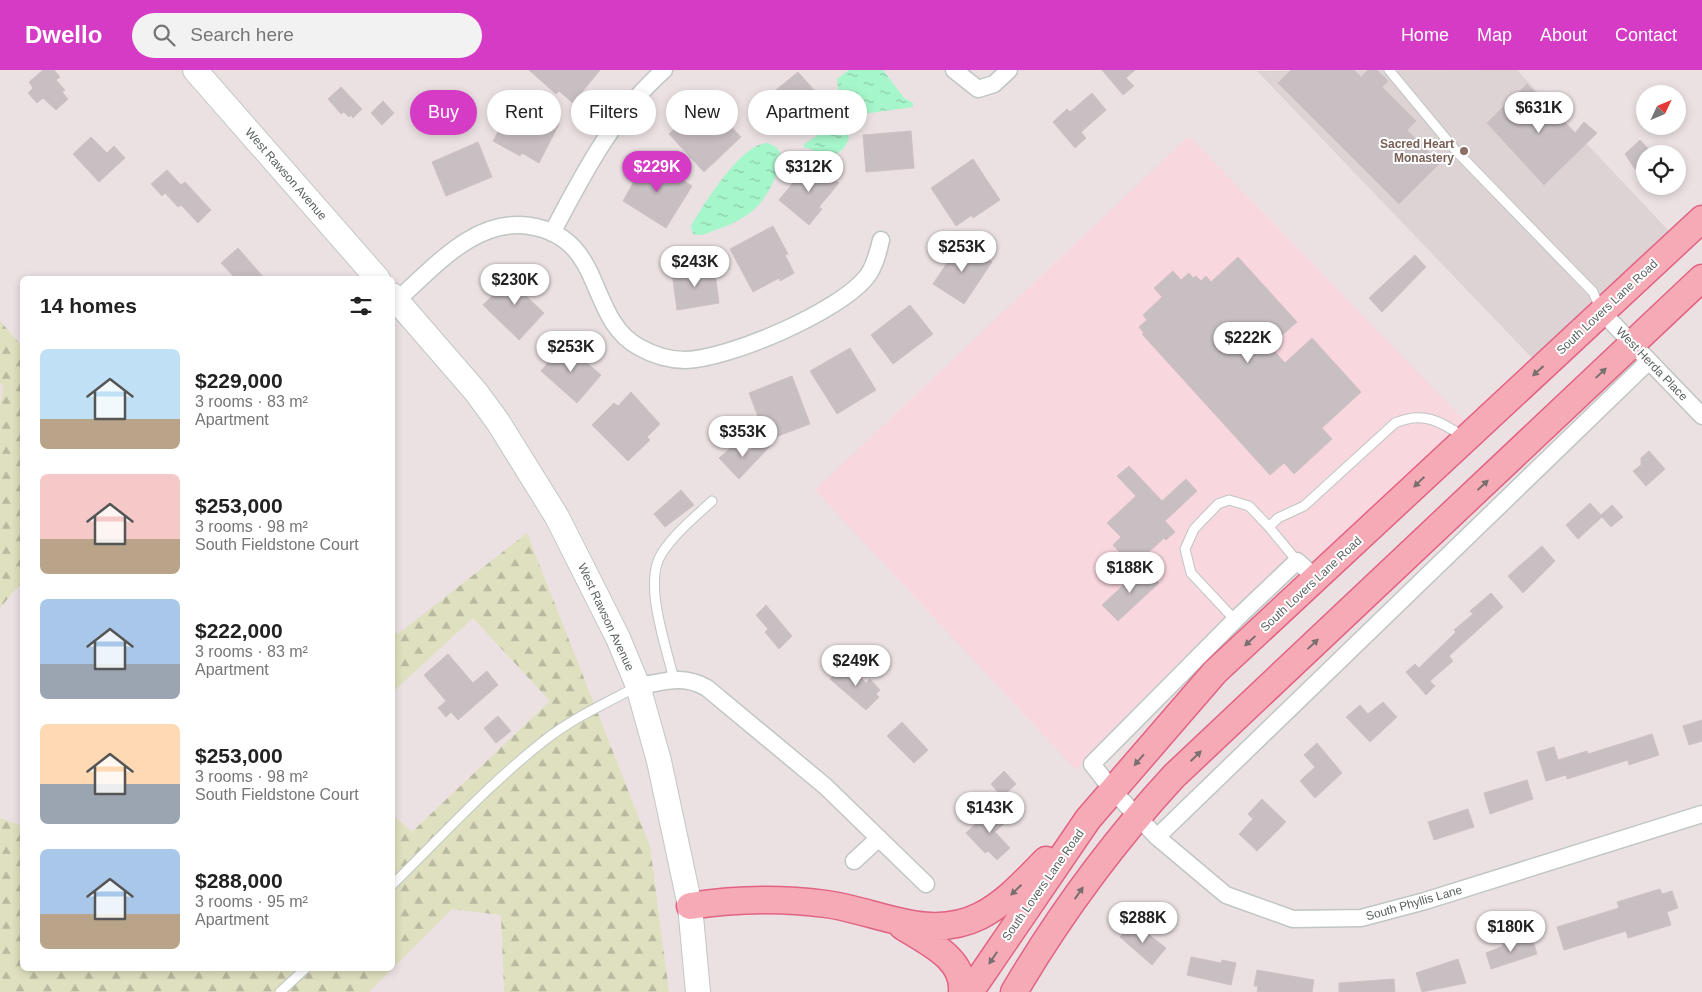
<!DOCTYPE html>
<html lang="en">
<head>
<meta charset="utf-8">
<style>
	:root { --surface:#fff; --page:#f2f2f2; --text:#222; --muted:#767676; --accent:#d63bc6 }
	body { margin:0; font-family:Helvetica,sans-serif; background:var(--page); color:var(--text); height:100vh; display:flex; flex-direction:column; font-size:19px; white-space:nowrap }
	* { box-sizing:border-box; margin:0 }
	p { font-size:16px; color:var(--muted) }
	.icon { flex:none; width:28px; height:28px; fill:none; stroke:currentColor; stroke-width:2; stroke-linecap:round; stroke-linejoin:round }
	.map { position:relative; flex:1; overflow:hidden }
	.drawer { position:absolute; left:20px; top:206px; width:375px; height:695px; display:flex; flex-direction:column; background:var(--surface); border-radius:8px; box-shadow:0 2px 8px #0003 }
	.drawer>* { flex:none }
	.banner { position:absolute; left:410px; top:20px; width:475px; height:45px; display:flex; gap:10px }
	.needle { width:32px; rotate:46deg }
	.fabs { position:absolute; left:1636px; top:15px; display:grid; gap:10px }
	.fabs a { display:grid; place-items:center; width:50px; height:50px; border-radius:50%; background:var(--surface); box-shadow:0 2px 8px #0003; font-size:25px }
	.price { position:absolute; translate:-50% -42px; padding:0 11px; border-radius:18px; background:#fff; color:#222; font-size:16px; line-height:32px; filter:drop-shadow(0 1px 2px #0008) }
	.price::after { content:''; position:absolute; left:50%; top:30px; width:15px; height:11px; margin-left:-8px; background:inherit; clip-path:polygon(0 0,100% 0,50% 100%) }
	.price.on { background:var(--accent); color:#fff }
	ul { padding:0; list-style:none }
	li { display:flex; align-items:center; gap:15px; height:125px; padding:0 20px }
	li span { display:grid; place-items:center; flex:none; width:140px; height:100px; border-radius:8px; color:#555 }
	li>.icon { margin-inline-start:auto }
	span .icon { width:60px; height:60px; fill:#fffc; stroke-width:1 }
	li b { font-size:21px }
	h2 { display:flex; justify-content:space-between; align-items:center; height:60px; padding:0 20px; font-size:21px }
	.chip { padding:0 18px; border-radius:22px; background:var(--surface); box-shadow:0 2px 8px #0003; font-size:18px; line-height:45px }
	.chip.on { background:var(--accent); color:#fff }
	header { display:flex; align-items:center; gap:30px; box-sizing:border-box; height:70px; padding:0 25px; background:var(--accent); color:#fff }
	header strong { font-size:24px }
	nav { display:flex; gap:28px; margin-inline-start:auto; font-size:18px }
	.search { width:350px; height:45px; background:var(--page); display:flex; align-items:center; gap:12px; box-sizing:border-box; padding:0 18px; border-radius:28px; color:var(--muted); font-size:19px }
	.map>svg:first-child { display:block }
</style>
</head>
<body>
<header>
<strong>Dwello</strong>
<div class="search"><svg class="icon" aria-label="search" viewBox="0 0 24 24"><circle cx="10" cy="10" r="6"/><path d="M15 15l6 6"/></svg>Search here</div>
<nav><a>Home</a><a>Map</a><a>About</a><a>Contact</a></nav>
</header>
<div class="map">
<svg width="1702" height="922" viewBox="0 0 1702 922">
	<defs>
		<pattern id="forest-firs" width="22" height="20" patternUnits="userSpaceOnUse" patternTransform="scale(1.25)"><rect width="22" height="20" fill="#dfe0bf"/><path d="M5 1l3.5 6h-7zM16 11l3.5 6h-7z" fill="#b8b99e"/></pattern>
		<pattern id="water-ripples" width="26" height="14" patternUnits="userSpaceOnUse" patternTransform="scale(1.25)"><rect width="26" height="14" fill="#a6f6cb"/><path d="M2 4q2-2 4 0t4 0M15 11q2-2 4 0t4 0" fill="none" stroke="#8acba8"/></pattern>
	</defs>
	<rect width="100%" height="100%" fill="#ebe1e3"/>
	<!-- commercial -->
	<path fill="#f9d7de" d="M1189,66L1466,352L1318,489H1311L1303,484L1296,485L1281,494L1076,700L815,420Z"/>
	<!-- education -->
	<path fill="#ddd2d4" d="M1517,0L1670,162L1533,289L1257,1Z"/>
	<!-- forest -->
	<path fill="url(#forest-firs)" d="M0,251L22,276V512L0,538V338L3,316L0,313Z
		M527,463L650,776L669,922H504L501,845L452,839L393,898V745L412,762L550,631L473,548L393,622L392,556L398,564Z
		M0,748L19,755L22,753V899H392L369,922H0Z"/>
	<!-- water -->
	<path fill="url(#water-ripples)" d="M849,0H883L904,28L913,33V37L855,45L845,58L849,69L843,79L832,87L804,77V74L826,60L841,43L837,9Z
		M768,73L777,78L782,87C770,128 756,147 715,160C708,163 701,167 693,164L691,156C704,134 741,73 768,73Z"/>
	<!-- building -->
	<path fill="#c8bfc2" stroke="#cfc0c4" d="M43,0H54L60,7L56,10L65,20L62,22L68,29L56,40L43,28L37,33L28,23L33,18L29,12Z
		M529,0H600L573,33L559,21L556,24Z
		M1102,0H1135L1126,8L1134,16L1123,25Z
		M1291,0H1354L1361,7L1368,0H1377L1388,11L1382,17L1416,51L1407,60L1440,93L1399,134L1278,13Z
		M798,2L822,29L784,61L760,33Z
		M1527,14L1575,63L1584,52L1597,63L1544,115L1487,53Z
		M341,17L362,39L353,48L351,45L349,47L344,42L341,44L328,29Z
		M1092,23L1106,40L1081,62L1086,68L1075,78L1053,52L1067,39L1070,42Z
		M517,27L559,54L539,93L522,83L520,86L493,71Z
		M704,28L741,67L704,102L669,64L690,45L687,43Z
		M383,31L394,43L382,55L371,43Z
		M911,61L914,98L866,102L863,65Z
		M91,67L107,83L114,76L125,88L99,112L73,84Z
		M1640,70L1653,84H1645V106L1638,97L1635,99L1625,84Z
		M478,72L492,107L446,126L432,92Z
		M647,88L692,116L666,158L623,131Z
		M973,89L1000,130L973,148L972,145L956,156L931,118Z
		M811,91L839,113L819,137L822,139L809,155L779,130Z
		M167,100L181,115L185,112L211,140L198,153L181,135L178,137L165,123L162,126L151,114Z
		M773,156L788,184L785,185L794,203L780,211L779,208L753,222L730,179Z
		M961,172L992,192L964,234L933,214Z
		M238,178L265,209H236L221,193Z
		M1415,185L1426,197L1382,242L1369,228Z
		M1238,187L1297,252L1270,276L1285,293L1312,268L1361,322L1322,358L1332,369L1294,404L1284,393L1270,405L1142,264L1144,263L1139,257L1147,250L1143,245L1162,227L1154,218L1173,201L1181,210L1189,203L1193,208L1196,206L1201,211L1206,206L1211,212Z
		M714,196L719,233L677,240L672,202Z
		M522,201L533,212L523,223L544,243L519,270L483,235L506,212L509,214Z
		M910,235L933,264L893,294L871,265Z
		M564,273L601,305L577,333L541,301Z
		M850,278L876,320L837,344L810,301Z
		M792,306L810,354L767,370L749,323Z
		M631,322L660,354L647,367L650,370L628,391L592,355L614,333L618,336Z
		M763,368L770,376L739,409L719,388L734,375L744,386Z
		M1649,381L1665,399L1646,416L1633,401L1641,395V388Z
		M1129,396L1162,431L1186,409L1197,421L1165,451L1175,462L1166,470L1164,468L1133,497L1113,475L1121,467L1107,453L1136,426L1117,406Z
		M681,420L694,435L665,457L654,444Z
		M1590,433L1601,445L1612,435L1623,447L1611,457L1602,447L1578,469L1566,455Z
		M1542,476L1555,491L1523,523L1508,506Z
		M1143,497L1159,513L1118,551L1102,535Z
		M1491,523L1503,537L1449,586L1453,591L1430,611L1435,616L1426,625L1406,602L1415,594L1419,598L1456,562L1454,560L1473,544L1470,541Z
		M766,535L792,566L779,579L765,562L768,559L756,545Z
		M448,584L473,613L487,601L498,615L458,650L451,642L446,647L438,638L446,631L424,605Z
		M847,593L866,613L870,609L880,620L876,624L879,627L866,640L830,609Z
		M1383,632L1397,647L1370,672L1346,647L1360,635L1368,644Z
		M498,646L511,661L496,673L484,658Z
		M1702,650V671L1689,675L1683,656Z
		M902,652L928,680L914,693L887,666Z
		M1652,664L1659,685L1629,695L1628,690L1567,709L1566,705L1546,711L1537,682L1554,677L1558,690L1587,681L1588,684Z
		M1317,673L1342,703L1315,728L1300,711L1315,697L1304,685Z
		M1004,701L1016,714L1002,727L991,714Z
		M1527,710L1533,729L1490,744L1484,723Z
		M1262,729L1286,752L1257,781L1239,764L1253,749L1248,744Z
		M994,737L1007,751L995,762L1010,778L997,790L988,781L985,783L966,763Z
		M1468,739L1474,757L1434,770L1428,752Z
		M1660,819L1662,824L1672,821L1678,838L1667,842L1671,855L1628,868L1626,861L1564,880L1557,857L1619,838L1617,832Z
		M1130,854L1144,867L1147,863L1166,878L1152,895L1120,867Z
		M1521,868L1522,871L1532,868L1537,884L1491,899L1486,883L1503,876V873Z
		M1191,887L1221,893L1222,890L1236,893L1231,915L1187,905Z
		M1458,889L1466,913L1422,922L1416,903Z
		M1257,900L1314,910L1312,922H1257L1258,916H1254Z
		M1394,909L1395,922H1339V913Z"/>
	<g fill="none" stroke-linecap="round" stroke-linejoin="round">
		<!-- lane casing -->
		<g stroke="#bfc6c3" stroke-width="11">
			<path id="lane" d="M1389,0L1457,82L1593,222L1601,240
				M1297,491L1269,457L1278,448L1304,436L1395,353C1423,341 1441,351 1465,368
				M1235,550L1191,503L1185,479L1194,459L1218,434L1229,430L1249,436L1269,457
				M674,610C667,578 642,512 662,483C675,463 695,447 712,431
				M392,815C442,766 490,713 545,670C573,648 606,633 638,616
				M280,922L305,899"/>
		</g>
		<!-- street casing -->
		<g stroke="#bfc6c3" stroke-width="19">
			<path id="street" d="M954,0L978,19L994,14L1009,0
				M552,163C583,104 614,44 664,0
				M397,230C434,198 475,147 530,156C606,168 586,248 639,277C653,285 669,290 685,290C729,289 842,241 868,205C875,195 878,183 881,170
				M1602,242L1702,346
				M1317,509L1297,491L1235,550L1092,694L1113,721L1157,767L1226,825L1293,849L1361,848L1425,831L1702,744
				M638,616C665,612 682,604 707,618L825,716L926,814
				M1157,767L1649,291
				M854,791L879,768"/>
		</g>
		<!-- secondary casing -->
		<g stroke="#c0c8c4" stroke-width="26">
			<path id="secondary" d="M195,0L378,209
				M392,225L476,322L498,352L557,447L618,568L638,616L659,691L690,836L698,922"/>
		</g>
		<!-- primary casing -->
		<g stroke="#e26283" stroke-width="29">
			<path id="primary" d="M690,836C734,829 781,828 826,834C878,841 928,872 980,846C1006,833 1026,810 1046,790
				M902,856C927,872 965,888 962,922
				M970,922L1088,749L1215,602L1702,149
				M1014,922C1060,844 1113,772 1174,706L1702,208"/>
		</g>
		<!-- lane -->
		<use href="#lane" stroke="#fff" stroke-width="9"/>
		<!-- street -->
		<use href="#street" stroke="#fff" stroke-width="16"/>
		<!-- secondary -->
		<use href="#secondary" stroke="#fff" stroke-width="24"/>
		<!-- primary -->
		<use href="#primary" stroke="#f6aab5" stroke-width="26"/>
	</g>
	<!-- one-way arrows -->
	<defs><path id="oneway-solid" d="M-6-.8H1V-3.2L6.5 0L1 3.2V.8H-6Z" transform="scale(1.25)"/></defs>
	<g fill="#786f6f">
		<use href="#oneway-solid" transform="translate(1538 301) rotate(138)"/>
		<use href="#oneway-solid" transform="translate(1601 303) rotate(-43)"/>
		<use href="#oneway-solid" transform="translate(1419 412) rotate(136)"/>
		<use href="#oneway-solid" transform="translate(1483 415) rotate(-43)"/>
		<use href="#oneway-solid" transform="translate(1250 571) rotate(137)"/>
		<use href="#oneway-solid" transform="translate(1313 574) rotate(-43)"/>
		<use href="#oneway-solid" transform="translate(1196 686) rotate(-44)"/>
		<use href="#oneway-solid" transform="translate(1139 690) rotate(131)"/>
		<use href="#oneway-solid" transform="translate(1016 820) rotate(136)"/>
		<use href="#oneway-solid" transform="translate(1079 823) rotate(-55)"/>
		<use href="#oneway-solid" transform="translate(993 888) rotate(124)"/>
	</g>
	<!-- markers -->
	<circle fill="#8d6e63" stroke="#fff" stroke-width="2" cx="1464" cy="81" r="5"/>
	<g text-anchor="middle" stroke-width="4" stroke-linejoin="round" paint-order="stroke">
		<!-- education labels -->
		<g font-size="12" font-weight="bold" fill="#785e54" stroke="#fff" text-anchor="end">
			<text x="1454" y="78">Sacred Heart<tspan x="1454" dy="14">Monastery</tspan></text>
		</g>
		<!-- street labels -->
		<g font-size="12" fill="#59605d" stroke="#fff">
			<text transform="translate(286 104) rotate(49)" y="4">West Rawson Avenue</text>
			<text transform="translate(1607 237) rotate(-43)" y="4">South Lovers Lane Road</text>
			<text transform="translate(1652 294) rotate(46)" y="4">West Herda Place</text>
			<text transform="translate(1311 514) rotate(-43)" y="4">South Lovers Lane Road</text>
			<text transform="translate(606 547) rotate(65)" y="4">West Rawson Avenue</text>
			<text transform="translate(1043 815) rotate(-55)" y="4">South Lovers Lane Road</text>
			<text transform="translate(1414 833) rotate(-16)" y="4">South Phyllis Lane</text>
		</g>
	</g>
</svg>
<div class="fabs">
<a><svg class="needle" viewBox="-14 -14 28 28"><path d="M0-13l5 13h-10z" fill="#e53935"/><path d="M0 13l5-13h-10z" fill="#767676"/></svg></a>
<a><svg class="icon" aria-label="locate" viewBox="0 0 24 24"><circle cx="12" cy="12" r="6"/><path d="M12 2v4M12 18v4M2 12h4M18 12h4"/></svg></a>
</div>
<b class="price" style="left:1539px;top:64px">$631K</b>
<b class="price on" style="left:657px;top:123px">$229K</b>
<b class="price" style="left:809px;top:123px">$312K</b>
<b class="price" style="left:962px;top:203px">$253K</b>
<b class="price" style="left:695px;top:218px">$243K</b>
<b class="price" style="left:515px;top:236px">$230K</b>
<b class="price" style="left:1248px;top:294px">$222K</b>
<b class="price" style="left:571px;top:303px">$253K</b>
<b class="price" style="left:743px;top:388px">$353K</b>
<b class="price" style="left:1130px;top:524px">$188K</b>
<b class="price" style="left:856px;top:617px">$249K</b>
<b class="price" style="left:990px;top:764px">$143K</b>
<b class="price" style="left:1143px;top:874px">$288K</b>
<b class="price" style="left:1511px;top:883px">$180K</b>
<div class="banner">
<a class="chip on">Buy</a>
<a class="chip">Rent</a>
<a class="chip">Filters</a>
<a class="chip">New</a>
<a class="chip">Apartment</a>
</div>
<section class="drawer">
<h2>14 homes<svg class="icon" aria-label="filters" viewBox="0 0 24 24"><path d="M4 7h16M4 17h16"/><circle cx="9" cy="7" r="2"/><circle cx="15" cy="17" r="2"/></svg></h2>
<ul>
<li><span style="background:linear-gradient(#bfe0f5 70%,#b9a48a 0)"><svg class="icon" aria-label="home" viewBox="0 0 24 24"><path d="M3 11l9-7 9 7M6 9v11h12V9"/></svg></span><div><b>$229,000</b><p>3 rooms · 83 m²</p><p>Apartment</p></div></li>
<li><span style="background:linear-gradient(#f6c9c9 65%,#b9a48a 0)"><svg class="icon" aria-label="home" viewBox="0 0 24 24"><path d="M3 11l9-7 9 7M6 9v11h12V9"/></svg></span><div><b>$253,000</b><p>3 rooms · 98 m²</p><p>South Fieldstone Court</p></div></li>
<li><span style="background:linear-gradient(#a9c7e8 65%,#9aa5b1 0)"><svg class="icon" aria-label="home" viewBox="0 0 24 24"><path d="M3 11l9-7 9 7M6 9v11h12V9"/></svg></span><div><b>$222,000</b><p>3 rooms · 83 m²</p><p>Apartment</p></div></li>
<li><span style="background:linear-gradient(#ffd9b3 60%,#9aa5b1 0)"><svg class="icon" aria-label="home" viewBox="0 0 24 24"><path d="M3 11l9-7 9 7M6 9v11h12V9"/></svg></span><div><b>$253,000</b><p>3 rooms · 98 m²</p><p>South Fieldstone Court</p></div></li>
<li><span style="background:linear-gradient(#a9c7e8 65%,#b9a48a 0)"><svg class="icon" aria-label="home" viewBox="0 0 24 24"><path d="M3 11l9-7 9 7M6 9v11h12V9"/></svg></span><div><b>$288,000</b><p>3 rooms · 95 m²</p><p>Apartment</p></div></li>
</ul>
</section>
</div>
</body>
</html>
